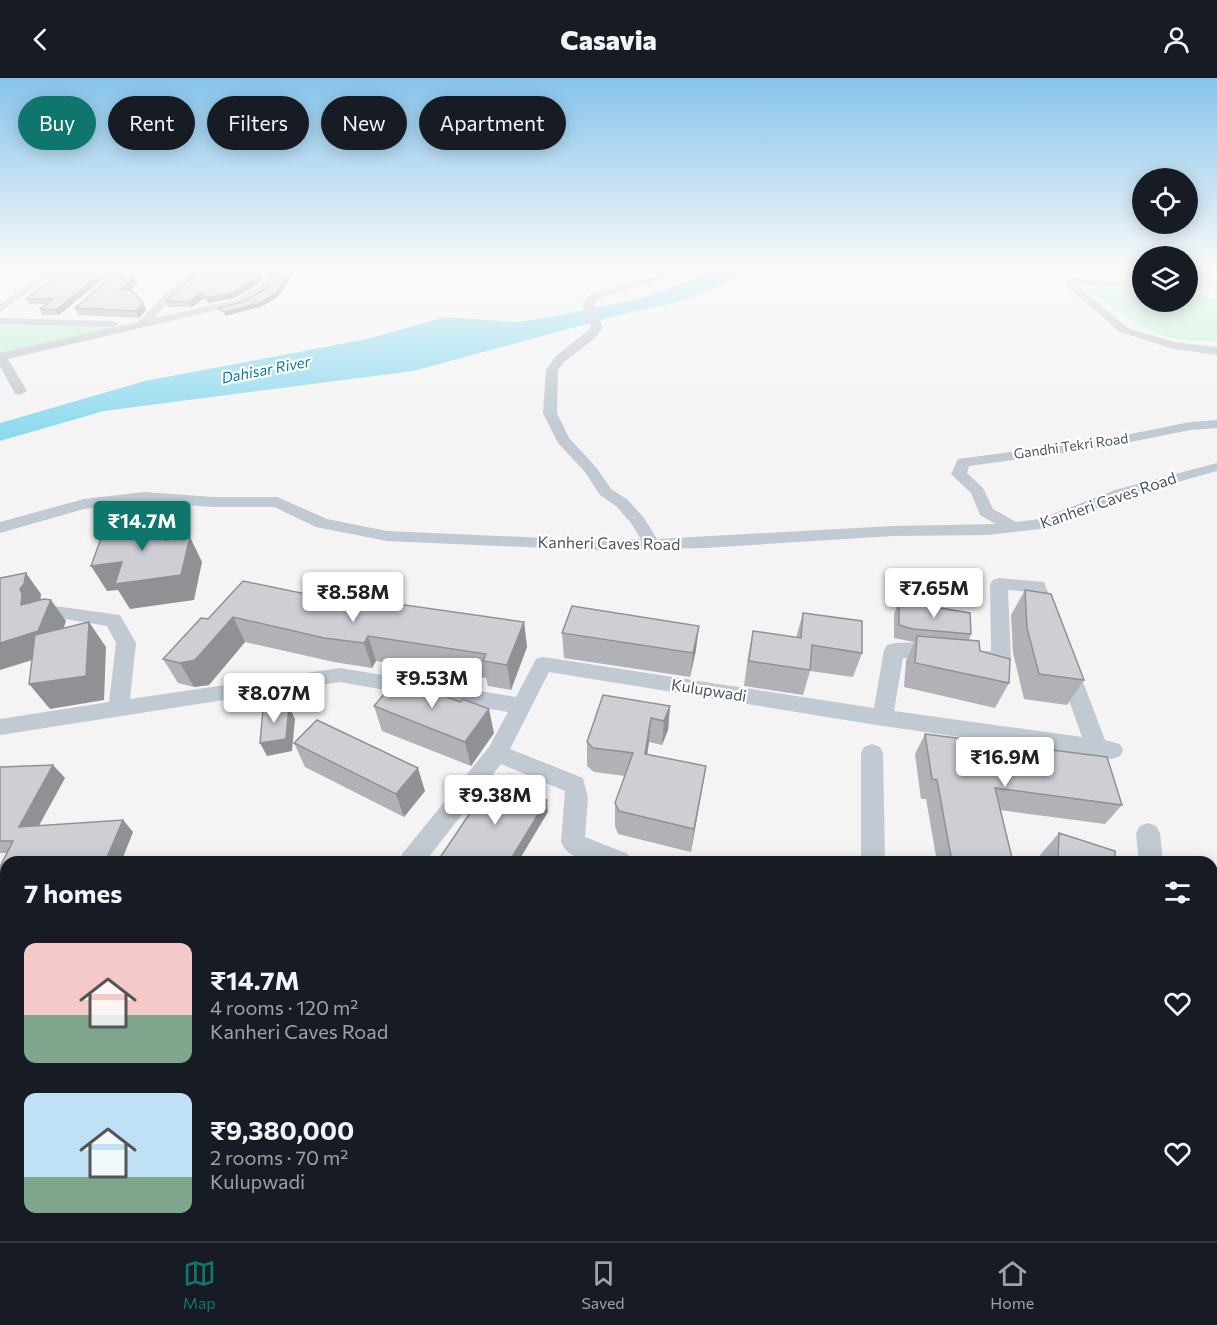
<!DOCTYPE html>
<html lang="en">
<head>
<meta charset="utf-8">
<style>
	:root { --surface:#171b24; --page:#242831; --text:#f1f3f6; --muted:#9ea1a6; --line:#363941; --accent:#0f766e }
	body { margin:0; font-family:Commissioner,sans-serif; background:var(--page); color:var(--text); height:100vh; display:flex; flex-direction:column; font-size:22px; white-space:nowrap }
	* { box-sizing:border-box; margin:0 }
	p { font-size:20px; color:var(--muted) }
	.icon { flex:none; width:33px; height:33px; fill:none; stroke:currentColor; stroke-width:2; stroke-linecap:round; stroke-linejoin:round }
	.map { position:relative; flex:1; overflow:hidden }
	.details { position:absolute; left:0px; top:778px; width:1218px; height:386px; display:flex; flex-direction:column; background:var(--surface); border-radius:18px 18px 0 0; box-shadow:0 3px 15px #0003 }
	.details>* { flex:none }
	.guide { position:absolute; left:18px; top:18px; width:600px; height:54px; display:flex; gap:12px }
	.fabs { position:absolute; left:1132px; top:90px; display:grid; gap:12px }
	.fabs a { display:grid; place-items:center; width:66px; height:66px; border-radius:50%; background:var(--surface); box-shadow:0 3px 15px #0003; font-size:30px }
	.price { position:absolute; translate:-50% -51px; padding:0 14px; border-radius:6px; background:#fff; color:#222; font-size:20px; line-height:39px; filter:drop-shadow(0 2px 3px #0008) }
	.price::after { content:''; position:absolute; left:50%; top:36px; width:18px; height:14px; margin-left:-9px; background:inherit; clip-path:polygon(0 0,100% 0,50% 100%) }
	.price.on { background:var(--accent); color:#fff }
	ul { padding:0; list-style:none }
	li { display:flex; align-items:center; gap:18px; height:150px; padding:0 24px }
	li span { display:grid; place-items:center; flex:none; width:168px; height:120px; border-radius:12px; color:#555 }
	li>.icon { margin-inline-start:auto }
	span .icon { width:72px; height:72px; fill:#fffc; stroke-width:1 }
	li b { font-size:26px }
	h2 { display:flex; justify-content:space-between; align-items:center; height:72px; padding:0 24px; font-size:26px }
	.chip { padding:0 21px; border-radius:27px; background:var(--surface); box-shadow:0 3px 15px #0003; font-size:21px; line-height:54px }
	.chip.on { background:var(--accent); color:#fff }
	header { display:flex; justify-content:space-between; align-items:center; height:78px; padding:0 24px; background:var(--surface); font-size:27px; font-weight:800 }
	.dock { display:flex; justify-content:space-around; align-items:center; height:84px; border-top:2px solid var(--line); background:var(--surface); font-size:16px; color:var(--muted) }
	.dock a { display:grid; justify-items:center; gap:3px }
	.dock .on { color:var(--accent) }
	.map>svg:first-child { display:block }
</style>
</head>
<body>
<header><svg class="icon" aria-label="back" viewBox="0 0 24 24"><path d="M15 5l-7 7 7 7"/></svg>Casavia<svg class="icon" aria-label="person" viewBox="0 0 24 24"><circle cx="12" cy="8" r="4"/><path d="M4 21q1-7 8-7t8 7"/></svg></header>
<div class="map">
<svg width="1217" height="1163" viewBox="0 0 1217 1163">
	<rect width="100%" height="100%" fill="#f5f3f3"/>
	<!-- green -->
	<path fill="#c3f1d5" d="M1086,210H1124L1143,219V224H1188V219L1196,216L1217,221V262C1159,268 1129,242 1086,210Z
		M0,246L116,249L0,276Z"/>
	<!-- water -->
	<path fill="#90daee" d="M719,190H761L683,223L631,234L413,293L104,333L0,363V345L145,303L367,261L445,239L517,244L561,237L643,220Z"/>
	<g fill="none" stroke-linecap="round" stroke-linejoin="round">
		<!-- minor -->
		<path fill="#c1cad2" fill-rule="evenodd" d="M51,190H62L0,234V226Z
			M119,190H130L98,218H90V214Z
			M191,190H201L154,240L235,222L259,208L274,190H284L267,212L243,226L8,281L27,313L20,317L15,316L0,288V275L138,244Z
			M684,190H699L599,220L594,227L603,250L595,260L564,284L558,292L557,335L569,360L596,389L611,411L628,422L644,440L657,461L893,448L996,446L980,437L971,415L951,396L958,381L1101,362L1190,344L1217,342V350L1190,352L1101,370L969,388L967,395L983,410L993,431L1016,444L1040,441L1115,412L1217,385V393L1127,418L1049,450L988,457L893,458L705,470L590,472L387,463L316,449L274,429H213L144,424L84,431L0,455V444L84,421L144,414L213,419H277L327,441L387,453L590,462L641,461L631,445L616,428L600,417L585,394L558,365L543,335L546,292L556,278L591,250L582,227L591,216Z
			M1074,199L1121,204V208L1117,209L1075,206L1128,250L1174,264L1217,269V277L1173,271L1120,254L1063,205Z
			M0,240L113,243L119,246L113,249L0,246Z
			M999,500L1044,504L1057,537L1055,542L1048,543L1041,542L1031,514L1008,512L1011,581L1008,586C997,589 982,587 971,584L968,579L971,574L991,573L990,506L993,502Z
			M47,527L120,537L136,565L130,621L340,590L516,619L536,581L543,579L874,630L884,572L887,567C902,562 928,565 943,570L946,575L943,580L936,582L903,580L894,633L1082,659L1057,588L1060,583L1067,581L1074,583L1077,588L1105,662L1120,666L1123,672L1120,678L1112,681L883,648L549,594L510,671L583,700L588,720L585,759L628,776L631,784C607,784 573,790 561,764L565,713L501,686L425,784H399L402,776L489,669L508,634L340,604L0,657V641L109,624L116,565L107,548L41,537L38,533L41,529Z
			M872,666L880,669L883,675L885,784H861V675L864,669Z
			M1148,745L1156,748L1160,755L1163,784H1139L1136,755L1140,748Z
			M6,1105V1137L0,1138V1106Z
			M742,1158H784L786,1163H744Z
			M1157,1158H1191V1163H1157Z"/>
	</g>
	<!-- wall -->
	<path fill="#b0b2b7" d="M67,190L59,237H42L40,231L46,226H29L26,221Z
		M263,190L254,196L261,202L258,206L234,220L209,225L203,221L192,229H168L166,223Z
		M134,199L137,206L131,212L146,232L139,240L78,237L75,230Z
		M1025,512L1084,602L1067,627L1024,621L1013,575L1011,537Z
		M899,523L971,556L969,562L1009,605L995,630L904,609L906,583L914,564L894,560V536Z
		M359,527L524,544L527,569L511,612L488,608L486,600L376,583L372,590L334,584L245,564L209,607L194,609L178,605L163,581L208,541Z
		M803,535L862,575L853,599L810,593L803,617L744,608L748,578L753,553L796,560Z
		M562,555L696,572L690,599L564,580Z
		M428,608L429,613L494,655L471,688L382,653L374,628Z
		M670,628L668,652L662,667L649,664L647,676L706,688L691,774L618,756L615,748V725L625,698L594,694L587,688V664Z
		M925,656L1122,727L1105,746L1000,732L1013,784H937L926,721H921L915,676Z
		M294,665L425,713L404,739L305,689Z
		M0,689L65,700L39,748L123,742L133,754L121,784H6V815L0,810V789L7,775H0Z
		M1059,755L1115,784H1040V777Z
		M6,1034V1058L0,1056V1048Z
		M904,1158H1040L1041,1163H905Z"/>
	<!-- shaded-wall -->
	<path fill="#909195" d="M108,190H116L59,237L56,232Z
		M255,190H263L247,202L246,197Z
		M260,196L261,202L258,206L234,220L209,225L207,220Z
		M289,198L290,201L277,220L260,229L225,238L224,234L259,225Z
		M134,199L137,206L123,219L120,212Z
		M201,215L203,221L192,229L189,224Z
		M143,225L146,232L139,240L136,233Z
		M170,443L183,467L165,462Z
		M190,459L202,484L194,522L130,531L118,512L107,513L91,488L122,484Z
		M26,495L41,516L40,527H21L20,511Z
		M51,522L66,543L55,575L0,592V565Z
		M233,539L245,564L209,607L194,609L180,585Z
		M89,544L106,569L104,622L50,631L29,606Z
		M524,544L527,569L511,612L507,587Z
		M699,548L696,572L690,599L693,575Z
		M368,558L376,583L372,590L364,565Z
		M289,628L295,641L292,673L267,678L260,665Z
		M670,628L668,652L662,667L664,643Z
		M489,631L494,655L471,688L465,664Z
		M651,640L649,664L644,700L645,676Z
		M53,687L65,700L31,761L19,749Z
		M706,688L702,711L691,774L694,751Z
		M418,690L425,713L404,739L396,716Z
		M547,722L548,734L518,784H509Z
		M123,742L133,754L121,784H105Z"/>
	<!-- building -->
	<path fill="#cdcfd5" stroke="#909195" stroke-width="1.5" d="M67,190H108L56,232L40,231L53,221H26Z
		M203,190H255L246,197L260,196L256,201L232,215L207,220L201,215L189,224L166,223Z
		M277,198H289L275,216L259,225L224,234L218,230L243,224L267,210Z
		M112,199H134L120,212H132L143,225L136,233L75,230Z
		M170,443L165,462L190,459L181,497L115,506L122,484L91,488L104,452Z
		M26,495L24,506L20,511L22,516L21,527L44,521L51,522L38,553L0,565V500Z
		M243,503L359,527L363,521L524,544L507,587L483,583L486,576L368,558L364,565L324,560L233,539L195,582L180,585L163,581L201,540L208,541Z
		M1025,512L1051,516L1084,602L1039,596L1027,550Z
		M899,523L970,535L971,556L913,551L899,547Z
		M572,528L699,548L693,575L562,555Z
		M803,535L862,543V575L812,567L810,592L749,583L753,553L801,560Z
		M89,544L86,598L29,606L35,557Z
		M917,558L979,563L980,573L1010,581L1009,605L915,585Z
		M400,598L428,608L426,611L460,624L463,621L489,631L465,664L374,628Z
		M603,617L670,628L664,643L651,640L645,676L706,688L694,751L619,733L615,725L633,675L593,670L587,664Z
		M289,628L286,661L260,665L263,632Z
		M317,642L418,690L396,716L294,665Z
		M925,656L1107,679L1122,727L995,710L1013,784H952L937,702L932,701Z
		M53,687L19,749L123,742L105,784H6V803H0V789L13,763H0V689Z
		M493,701L547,722L509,784H437Z
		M1059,755L1115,773V784H1058Z
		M6,1034V1053L0,1054V1048Z
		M923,1158H1040L1041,1163H923Z"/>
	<!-- sky -->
	<linearGradient id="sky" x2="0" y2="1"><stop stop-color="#85c3ea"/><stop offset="0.54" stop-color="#fafafa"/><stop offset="1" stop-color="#fafafa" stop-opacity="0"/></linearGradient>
	<rect width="1217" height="352" fill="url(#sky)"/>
	<g text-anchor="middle" stroke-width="4.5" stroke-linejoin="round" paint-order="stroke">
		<!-- far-street labels -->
		<g font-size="14" fill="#4a5661" stroke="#fff">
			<text transform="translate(1071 368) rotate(-8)" y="5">Gandhi Tekri Road</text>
		</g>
		<!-- far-water labels -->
		<g font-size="15" font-style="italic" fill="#0c7c9b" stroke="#fff">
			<text transform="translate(266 292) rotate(-11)" y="5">Dahisar River</text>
		</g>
		<!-- street labels -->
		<g font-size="16" fill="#4a5661" stroke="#fff">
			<text transform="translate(1108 422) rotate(-19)" y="6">Kanheri Caves Road</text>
			<text transform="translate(609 465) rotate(1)" y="6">Kanheri Caves Road</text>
			<text transform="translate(709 612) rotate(9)" y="6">Kulupwadi</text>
		</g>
	</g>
</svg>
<div class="fabs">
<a><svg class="icon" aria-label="locate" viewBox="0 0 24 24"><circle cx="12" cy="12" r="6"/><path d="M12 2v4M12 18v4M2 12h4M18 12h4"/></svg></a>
<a><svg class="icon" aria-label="layers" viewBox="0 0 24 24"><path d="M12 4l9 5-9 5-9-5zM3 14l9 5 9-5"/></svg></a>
</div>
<b class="price on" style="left:142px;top:474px">₹14.7M</b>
<b class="price" style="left:934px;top:541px">₹7.65M</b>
<b class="price" style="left:353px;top:545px">₹8.58M</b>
<b class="price" style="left:432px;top:631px">₹9.53M</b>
<b class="price" style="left:274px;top:646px">₹8.07M</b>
<b class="price" style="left:1005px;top:710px">₹16.9M</b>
<b class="price" style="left:495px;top:748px">₹9.38M</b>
<div class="guide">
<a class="chip on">Buy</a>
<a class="chip">Rent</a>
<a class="chip">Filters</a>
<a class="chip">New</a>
<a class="chip">Apartment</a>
</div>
<section class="details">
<h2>7 homes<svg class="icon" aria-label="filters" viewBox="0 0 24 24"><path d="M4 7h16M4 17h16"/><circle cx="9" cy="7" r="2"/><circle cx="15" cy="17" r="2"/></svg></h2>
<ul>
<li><span style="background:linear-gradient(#f6c9c9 60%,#7fa58c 0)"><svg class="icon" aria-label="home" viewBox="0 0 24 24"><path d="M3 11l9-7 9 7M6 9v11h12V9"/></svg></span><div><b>₹14.7M</b><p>4 rooms · 120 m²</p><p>Kanheri Caves Road</p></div><svg class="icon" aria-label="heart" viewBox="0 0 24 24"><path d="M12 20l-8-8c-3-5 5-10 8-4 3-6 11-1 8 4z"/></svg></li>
<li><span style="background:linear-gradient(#bfe0f5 70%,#7fa58c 0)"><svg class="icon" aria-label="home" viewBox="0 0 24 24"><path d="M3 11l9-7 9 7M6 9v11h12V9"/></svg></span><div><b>₹9,380,000</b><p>2 rooms · 70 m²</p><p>Kulupwadi</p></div><svg class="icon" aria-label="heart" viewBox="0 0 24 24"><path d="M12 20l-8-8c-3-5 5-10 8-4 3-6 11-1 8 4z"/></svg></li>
</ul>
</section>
</div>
<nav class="dock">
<a class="on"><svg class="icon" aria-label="map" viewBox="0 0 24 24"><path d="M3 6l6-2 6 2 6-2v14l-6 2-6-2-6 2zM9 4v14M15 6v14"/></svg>Map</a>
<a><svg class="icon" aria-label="saved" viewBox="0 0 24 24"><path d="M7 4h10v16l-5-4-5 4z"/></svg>Saved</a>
<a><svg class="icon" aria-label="home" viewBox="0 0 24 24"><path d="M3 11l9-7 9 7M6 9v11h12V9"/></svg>Home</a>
</nav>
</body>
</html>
